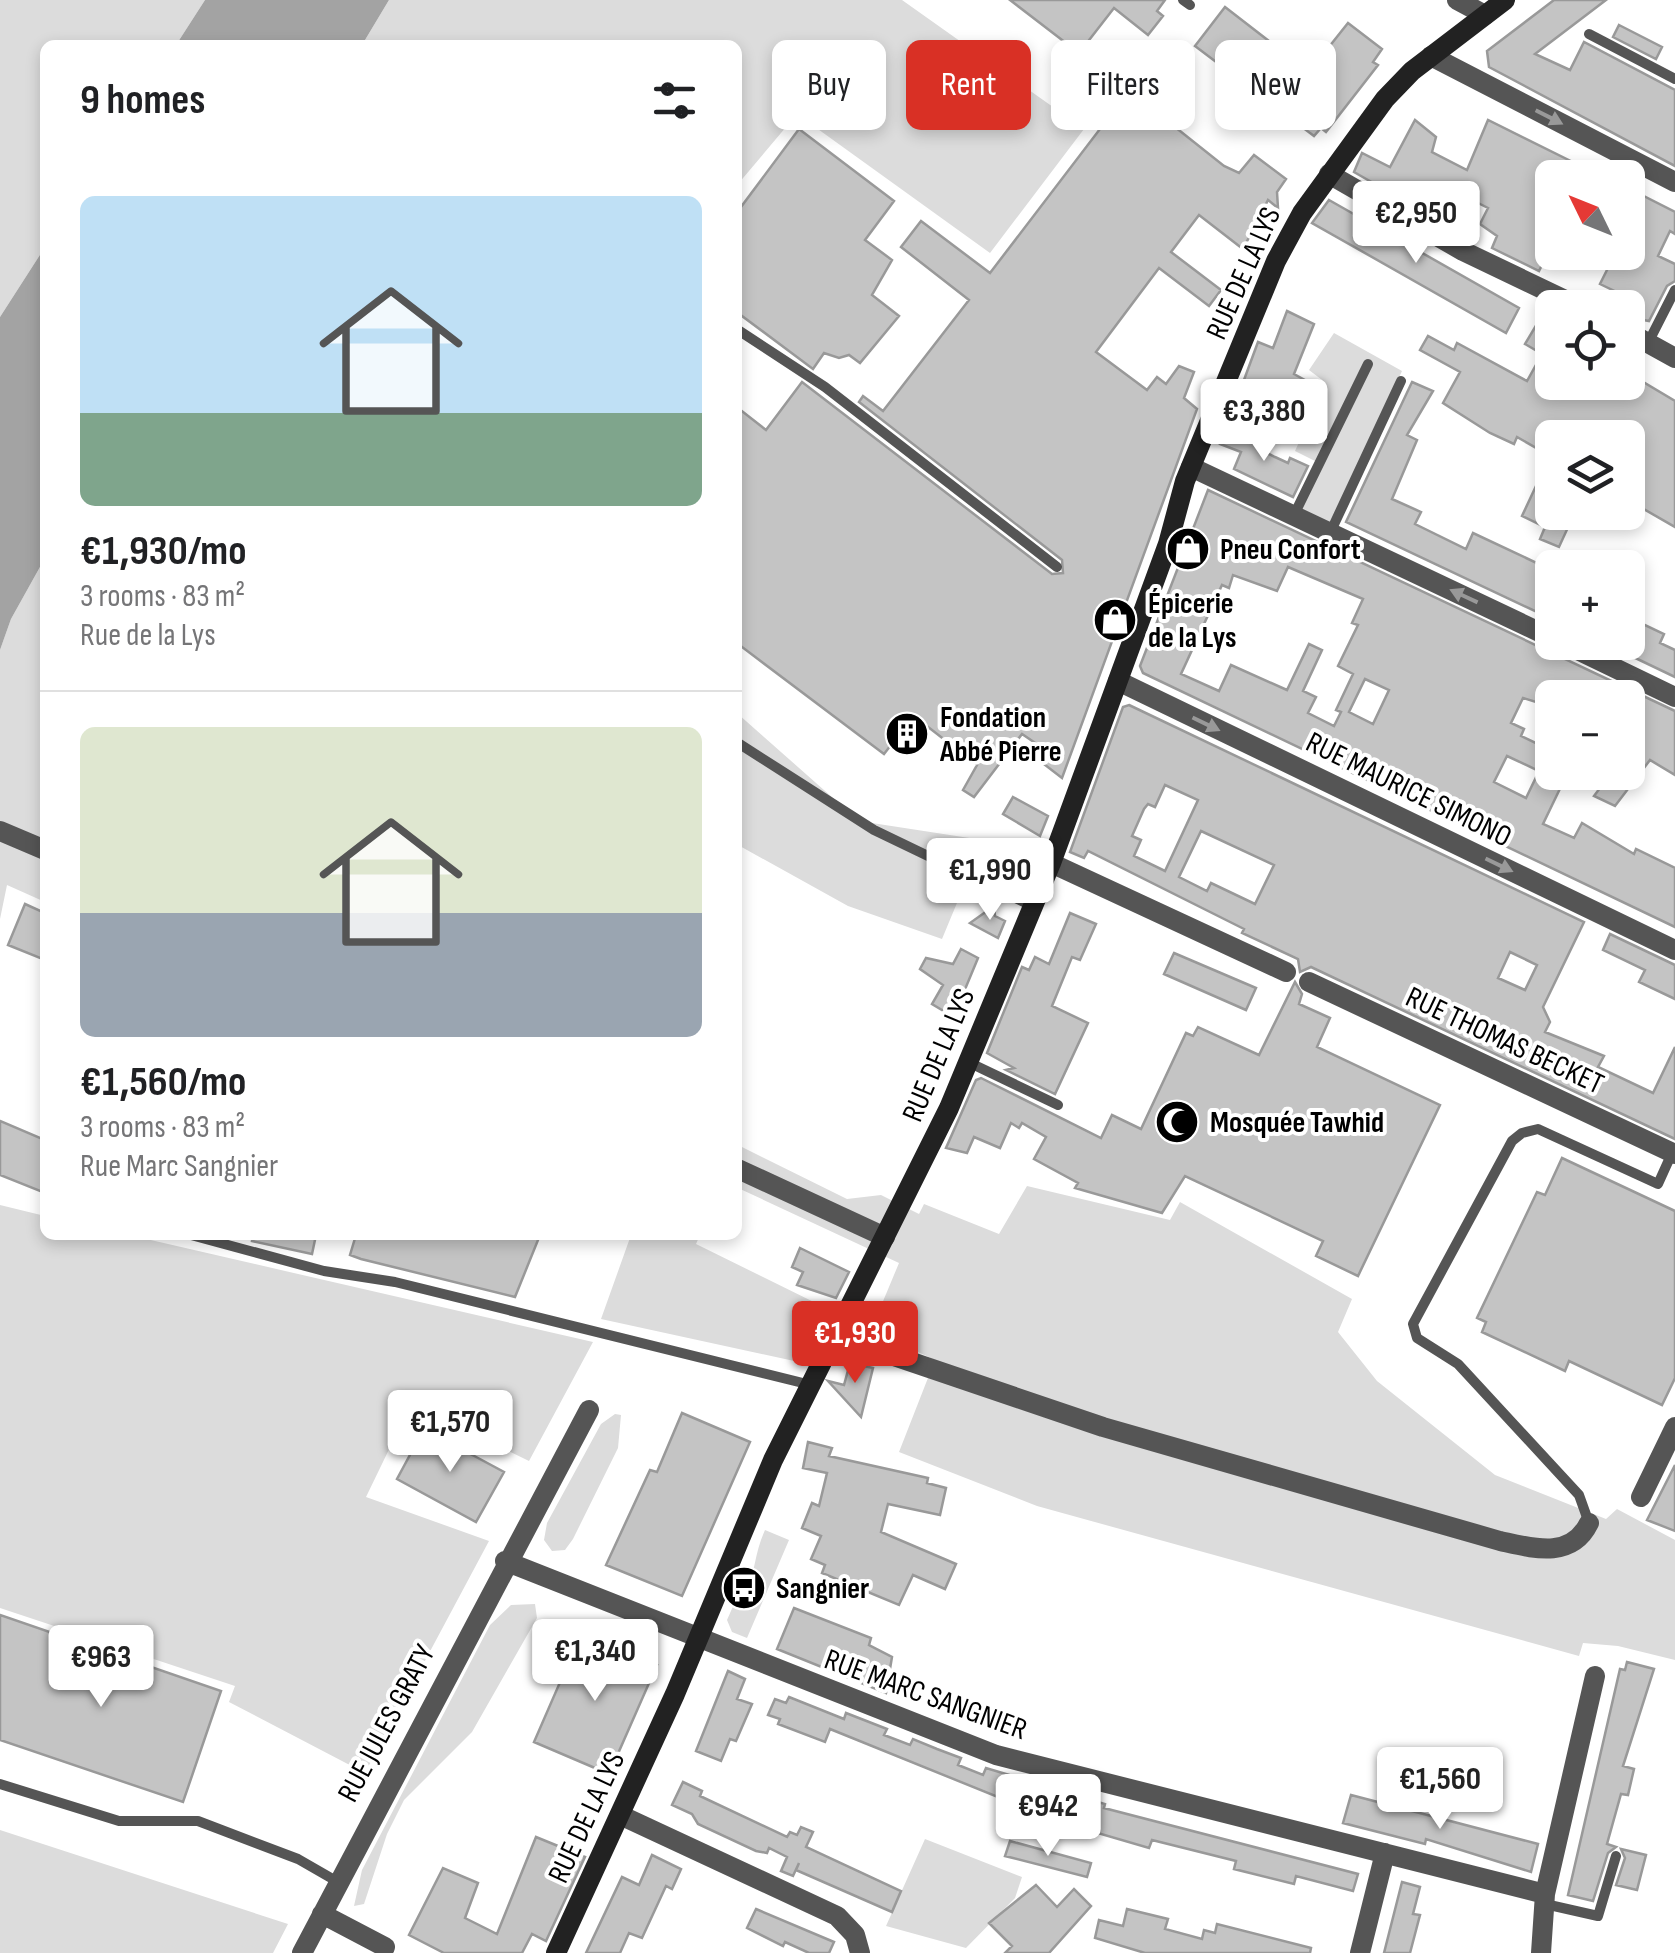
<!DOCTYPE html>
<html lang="en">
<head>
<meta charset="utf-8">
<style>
	:root { --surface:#fff; --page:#f6f6f6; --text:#202124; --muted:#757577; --line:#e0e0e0; --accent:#d93025 }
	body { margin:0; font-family:"Sofia Sans Condensed",sans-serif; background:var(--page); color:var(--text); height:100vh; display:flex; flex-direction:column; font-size:38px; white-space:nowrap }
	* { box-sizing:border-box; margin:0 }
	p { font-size:32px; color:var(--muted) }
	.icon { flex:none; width:55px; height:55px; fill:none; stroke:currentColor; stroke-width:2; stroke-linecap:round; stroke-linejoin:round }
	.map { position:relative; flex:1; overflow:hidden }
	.panel { position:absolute; left:40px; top:40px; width:702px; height:1200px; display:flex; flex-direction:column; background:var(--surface); border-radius:15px; box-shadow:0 5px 15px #0003 }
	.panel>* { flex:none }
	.top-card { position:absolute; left:772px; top:40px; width:752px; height:90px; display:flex; gap:20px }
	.needle { width:65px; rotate:313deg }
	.tools { position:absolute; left:1535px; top:160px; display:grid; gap:20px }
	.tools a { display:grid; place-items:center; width:110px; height:110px; border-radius:15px; background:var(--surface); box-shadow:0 5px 15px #0003; font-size:50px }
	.price { position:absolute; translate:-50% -85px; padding:0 22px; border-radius:10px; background:#fff; color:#222; font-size:32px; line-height:65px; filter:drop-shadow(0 2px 5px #0008) }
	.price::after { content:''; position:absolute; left:50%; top:60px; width:30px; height:22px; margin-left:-15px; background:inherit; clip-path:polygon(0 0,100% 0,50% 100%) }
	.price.selected { background:var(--accent); color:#fff }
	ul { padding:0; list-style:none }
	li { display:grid; align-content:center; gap:20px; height:530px; padding:0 40px }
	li+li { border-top:2px solid var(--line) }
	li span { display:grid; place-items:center; height:310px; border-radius:15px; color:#555 }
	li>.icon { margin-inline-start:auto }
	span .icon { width:180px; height:180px; fill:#fffc; stroke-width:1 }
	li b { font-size:42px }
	h2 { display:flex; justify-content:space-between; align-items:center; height:120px; padding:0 40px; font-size:42px }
	.pill { padding:0 35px; border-radius:15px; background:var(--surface); box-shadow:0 5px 15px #0003; font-size:35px; line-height:90px }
	.pill.selected { background:var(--accent); color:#fff }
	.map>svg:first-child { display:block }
</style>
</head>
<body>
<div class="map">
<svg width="1675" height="1953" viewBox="0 0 1675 1953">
	<rect width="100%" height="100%" fill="#fff"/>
	<!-- green -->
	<path fill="#dcdcdc" d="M0,0H205L176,45H45V247L0,317Z
		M389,0H902L1084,129L990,253L797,114L738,184V45H362Z
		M1334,333L1402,371L1329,526L1301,510L1323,465L1295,451L1326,383L1309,370Z
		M45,558V902L7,885L0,919V650L11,619Z
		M738,714L859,821L1040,849L1021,885L969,874L942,939L848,906L738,845Z
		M738,1145L847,1199L881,1195L919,1214L924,1204L999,1234L1027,1186L1170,1220L1180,1202L1352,1299L1338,1332L1377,1381L1495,1475L1606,1519L1617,1509L1675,1540V1660L1618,1646L1583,1643L1579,1656L1037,1506L899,1452L935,1360L871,1330L899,1263L738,1188Z
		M0,1205L45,1216V1235H129L593,1342L529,1461L411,1404L366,1497L489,1541L365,1773L229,1702L235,1686L0,1608Z
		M631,1235H700L696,1244L834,1312L808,1364L601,1319Z
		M615,1414L621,1415L618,1448L573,1539L565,1550L552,1551L544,1540L547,1523L601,1424Z
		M765,1530L789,1540L747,1638L732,1632L727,1620L738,1595L747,1592C755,1571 755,1552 765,1530Z
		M535,1604L537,1618L472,1732L404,1800L387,1834L364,1904L354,1906L362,1870L490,1625L511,1605Z
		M0,1830L288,1924L273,1953H0Z
		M925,1839L1022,1877L1015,1898L966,1948L886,1926Z"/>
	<!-- water -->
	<path fill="#a3a3a3" d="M205,0H389L362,45H176Z
		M45,247V558L11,619L0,650V317Z"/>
	<!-- building -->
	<path fill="#c4c4c4" stroke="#999" stroke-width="2.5" fill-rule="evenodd" d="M1010,0H1165L1157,11L1163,16L1148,35L1114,8L1079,53Z
		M1554,0H1606L1535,54L1570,70L1584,42L1675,90V166L1489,67L1487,51Z
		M1225,7L1309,72L1348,23L1382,49L1373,62L1378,65L1326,132L1321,128L1314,136L1195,46Z
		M1619,25L1662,47L1656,59L1613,37Z
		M1145,84L1185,114L1175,127L1224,166L1239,173L1254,155L1286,179L1277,192L1278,208L1268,200L1243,249L1199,215L1171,252L1221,290L1209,306L1159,268L1096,352L1147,390L1157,377L1166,384L1179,366L1194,372L1184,398L1197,409L1062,778L1040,761L1044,749L1022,734L974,797L963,790L977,765L923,723L901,753L891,745L884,754L738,644V408L766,430L802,382L1052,574L1063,573L1062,560L859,402L863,396L883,411L969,300L901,247L921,221L990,273L1129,91L1135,96Z
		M1415,120L1436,137L1432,152L1467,170L1488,120L1605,178H1552V245L1539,271L1492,248L1497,236L1480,224L1488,208L1460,194L1445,224L1354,172L1362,153L1390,167Z
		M799,129L894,201L865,240L892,260L872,295L899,316L860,363L849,355L839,358L824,353L813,369L738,313V211Z
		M1628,188L1675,212V234L1670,231L1658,256L1675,264V281L1667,286L1649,321L1628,317L1633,300L1600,284L1616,252H1628V228L1633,216L1628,213Z
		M1329,200L1519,308L1506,333L1312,223Z
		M1547,307L1552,309V382H1628V373L1675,401V527L1628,500V438H1552V512H1575L1559,547L1540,539L1545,527L1522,516L1550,456L1517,437L1514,444L1490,433L1443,403L1460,372L1420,350L1428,336L1454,350L1457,343L1527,381L1542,354L1525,344Z
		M1287,311L1314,324L1294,374L1314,385L1308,401L1297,396L1286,428L1234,407L1258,342L1273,348Z
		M1412,382L1433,391L1407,435L1417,440L1392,499L1421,512L1415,524L1466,549L1473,533L1541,565L1537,572L1552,579V619L1346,522Z
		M1226,427L1265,446L1263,451L1275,457L1288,463L1290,458L1308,466L1293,497L1234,469L1241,452L1220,444Z
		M1208,490L1675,711V775L1650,760L1615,806L1594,796L1612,772H1628V698H1552V707L1523,698L1511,723L1524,729L1521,736L1542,746L1539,754L1546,757L1552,744V772H1568L1543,824L1574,838L1582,823L1634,854L1636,849L1675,868V927L1143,673L1140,666ZM1288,567L1363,599L1352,623L1358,625L1338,666L1353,674L1336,710L1341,712L1334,726L1308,713L1316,697L1303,691L1322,650L1309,644L1287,690L1231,665L1219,691L1181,674L1222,585L1229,588L1233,575L1277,591ZM1365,679L1389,690L1373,724L1349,712ZM1507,756L1539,771L1526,798L1494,782Z
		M1628,617L1664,634L1660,643L1675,650V677L1602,642H1628Z
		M1129,705L1584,922L1543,1007L1550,1022L1545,1032L1604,1056L1598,1067L1653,1093L1675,1047V1139L1311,967L1300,972L1298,959L1242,933L1244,929L1088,851L1084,858L1070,852L1123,707ZM1165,785L1198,800L1165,871L1134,856L1141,840L1132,836L1144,809L1148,804L1155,807ZM1201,831L1274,865L1255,904L1211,883L1207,891L1179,877ZM1510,952L1537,965L1525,990L1498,978Z
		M1013,797L1048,816L1040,836L1003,814Z
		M25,904L45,913V960L8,945Z
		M994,906L995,916L1005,921L998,938L970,923Z
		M1070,913L1096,924L1080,960L1072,957L1052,1006L1088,1023L1055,1094L1006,1070L1014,1068L987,1053L1022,967L1029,970L1035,957L1049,964Z
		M1610,934L1675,965V999L1639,982L1645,970L1603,950Z
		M961,949L978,958L961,999L956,997L947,1013L932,1004L943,985L920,969L926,958L953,964Z
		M1174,953L1256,988L1246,1010L1164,974Z
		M1295,982L1302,994L1299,1004L1330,1018L1317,1047L1440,1105L1358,1276L1316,1256L1323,1241L1185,1176L1162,1213L1075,1188L1078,1183L1034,1159L1046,1137L1022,1123L1019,1128L1011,1123L1000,1148L974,1137L967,1153L946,1148L976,1080L981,1078L1101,1138L1112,1115L1141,1129L1186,1033L1193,1036L1198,1027L1259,1055Z
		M0,1121L45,1140V1193L0,1175Z
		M1562,1158L1675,1211V1378L1662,1405L1569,1361L1565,1371L1482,1332L1486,1322L1477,1318L1537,1192L1545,1195Z
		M253,1235H316L312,1254L252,1241Z
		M356,1235H540L515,1297L361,1259L350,1255Z
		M800,1248L849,1272L836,1298L797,1285L803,1272L792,1267Z
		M850,1363L873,1368L861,1417L828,1381L844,1385Z
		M682,1413L750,1442L682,1596L606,1565L650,1470L657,1472Z
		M424,1429L504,1472L476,1522L397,1479Z
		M808,1442L832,1448L829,1456L928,1478L927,1483L946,1488L940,1515L888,1504L881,1532L956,1564L945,1589L913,1575L899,1605L822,1573L825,1565L811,1559L821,1536L802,1528L812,1503L819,1506L827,1473L803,1468Z
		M1675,1465V1531L1647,1520Z
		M794,1608L871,1638L869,1645L892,1657L886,1693L777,1649Z
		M0,1615L221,1691L183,1802L0,1740Z
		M581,1634L657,1665L609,1774L534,1742Z
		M1627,1662L1654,1669L1623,1766L1634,1769L1628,1795L1621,1794L1607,1844L1616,1847L1608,1853L1593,1901L1568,1895L1620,1669L1625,1670Z
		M728,1671L745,1679L737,1699L752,1704L736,1741L730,1739L721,1761L696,1751Z
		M789,1697L844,1719L846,1713L887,1729L884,1735L910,1745L913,1739L937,1749L961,1758L958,1765L983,1775L986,1768L1105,1804L1104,1808L1358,1874L1353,1891L1296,1876L1294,1884L1234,1869L1236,1861L1152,1840L1149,1848L1029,1813L1030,1810L830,1729L825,1742L778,1724L780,1719L768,1715L775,1699L786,1703Z
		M683,1782L702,1791L700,1796L787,1837L790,1832L797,1835L801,1827L813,1832L806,1847L901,1891L892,1912L796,1870L799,1863L793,1876L781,1871L787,1857L769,1848L767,1853L756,1851L698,1824L692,1814L672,1805Z
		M1351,1795L1538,1844L1531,1872L1426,1839L1425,1844L1343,1823Z
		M536,1837L585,1857L546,1941L532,1934L522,1953H444L409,1935L443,1868L478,1883L465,1918L497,1934Z
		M1010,1841L1091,1863L1087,1877L1005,1856Z
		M1621,1849L1646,1855L1637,1890L1616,1885L1625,1858Z
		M652,1855L681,1869L672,1889L666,1886L642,1938L629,1933L620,1953H586L622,1877L639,1885Z
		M1402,1882L1420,1887L1413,1914L1420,1915L1410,1953H1384Z
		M1036,1885L1057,1907L1074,1889L1091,1906L1049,1953H1005L1012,1946L989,1923Z
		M756,1909L834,1942L829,1953H809L785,1942L783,1946L747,1928Z
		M1127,1909L1168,1919L1165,1929L1202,1939L1204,1930L1215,1933L1217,1924L1311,1948L1310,1953H1145L1095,1938L1099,1920L1123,1926Z"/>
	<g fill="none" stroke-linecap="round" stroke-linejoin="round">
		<!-- service -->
		<path stroke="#555" stroke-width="10" d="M1183,0L1190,5
			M1589,34L1675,79
			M738,330L825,387L1057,567
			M1648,343L1675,290
			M1294,515L1368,364
			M1330,533L1401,381
			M738,743L874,830L1032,906
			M968,1062L1058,1105
			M191,1235L324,1271L395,1282L811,1385
			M1589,1523L1579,1495L1458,1364L1417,1338L1413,1324L1512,1141L1522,1133L1538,1129L1658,1184L1672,1153
			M0,1784L119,1821H198L298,1859L338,1882
			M1545,1904L1598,1916L1616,1856"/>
		<!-- minor -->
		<path stroke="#555" stroke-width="20" d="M1457,0L1485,15
			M1431,56L1675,182
			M1329,174L1463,251L1582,308
			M1628,332L1675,358
			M1191,467L1552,638
			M1561,642L1675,697
			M1118,681L1675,950
			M0,831L45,850
			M1051,863L1286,972
			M1309,982L1675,1154
			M738,1169L885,1237
			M838,1331L891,1355L1103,1427L1500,1541C1532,1548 1571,1560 1589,1523
			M1641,1497L1675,1427
			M505,1561L996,1755L1545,1894
			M620,1815L837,1916L855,1935L860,1953
			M322,1914L385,1947
			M302,1953L589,1410
			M1360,1953L1385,1853
			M1541,1953L1545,1894L1595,1676"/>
		<!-- secondary -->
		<path stroke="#222" stroke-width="20" d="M556,1953L675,1694L773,1460L949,1108L1051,863L1168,544L1185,481L1276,261L1302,213L1385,99L1412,71L1505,0"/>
	</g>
	<!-- one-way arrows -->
	<defs><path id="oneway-solid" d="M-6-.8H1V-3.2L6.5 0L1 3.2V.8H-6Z" transform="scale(2.5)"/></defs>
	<g fill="#999">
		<use href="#oneway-solid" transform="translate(1549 117) rotate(27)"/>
		<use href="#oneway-solid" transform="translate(1464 596) rotate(-155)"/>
		<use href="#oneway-solid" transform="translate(1206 724) rotate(26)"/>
		<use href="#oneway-solid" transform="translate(1499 865) rotate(26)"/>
	</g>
	<!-- icons -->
	<defs>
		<g id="shop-disc" transform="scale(2.25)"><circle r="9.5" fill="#000" stroke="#fff"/><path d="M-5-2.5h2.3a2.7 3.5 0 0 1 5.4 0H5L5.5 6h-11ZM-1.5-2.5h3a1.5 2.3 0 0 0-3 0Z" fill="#fff"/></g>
		<g id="building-disc" transform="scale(2.25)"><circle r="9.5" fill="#000" stroke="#fff"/><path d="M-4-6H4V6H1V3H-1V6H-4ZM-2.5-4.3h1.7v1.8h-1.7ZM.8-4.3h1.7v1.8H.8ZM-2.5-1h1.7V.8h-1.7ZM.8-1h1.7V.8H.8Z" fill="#fff"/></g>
		<g id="mosque-disc" transform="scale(2.25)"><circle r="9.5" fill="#000" stroke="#fff"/><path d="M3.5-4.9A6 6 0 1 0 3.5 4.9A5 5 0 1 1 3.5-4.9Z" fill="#fff"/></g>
		<g id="bus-disc" transform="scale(2.25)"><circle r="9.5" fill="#000" stroke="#fff"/><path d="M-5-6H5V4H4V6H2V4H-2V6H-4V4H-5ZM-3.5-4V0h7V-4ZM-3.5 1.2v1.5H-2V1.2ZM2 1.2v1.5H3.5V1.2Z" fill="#fff"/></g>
	</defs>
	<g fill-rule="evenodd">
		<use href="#shop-disc" x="1188" y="549"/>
		<use href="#shop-disc" x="1115" y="620"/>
		<use href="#building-disc" x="907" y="734"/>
		<use href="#mosque-disc" x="1177" y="1122"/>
		<use href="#bus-disc" x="744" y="1588"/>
	</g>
	<g text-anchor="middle" stroke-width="8" stroke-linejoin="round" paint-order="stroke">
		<!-- street labels -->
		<g font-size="30" fill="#000" stroke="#fff">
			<text transform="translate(1243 273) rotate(-66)" y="10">RUE DE LA LYS</text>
			<text transform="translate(1409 789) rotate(26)" y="10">RUE MAURICE SIMONO</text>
			<text transform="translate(1505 1040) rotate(25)" y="10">RUE THOMAS BECKET</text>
			<text transform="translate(938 1055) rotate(-67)" y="10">RUE DE LA LYS</text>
			<text transform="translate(926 1694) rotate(20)" y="10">RUE MARC SANGNIER</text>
			<text transform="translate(386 1723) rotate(-62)" y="10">RUE JULES GRATY</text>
			<text transform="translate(586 1817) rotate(-65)" y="10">RUE DE LA LYS</text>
		</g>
		<!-- poi labels -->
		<g font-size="30" font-weight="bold" fill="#000" stroke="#fff" text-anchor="start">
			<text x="1220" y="559">Pneu Confort</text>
			<text x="1148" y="613">Épicerie<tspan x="1148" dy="34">de la Lys</tspan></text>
			<text x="940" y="727">Fondation<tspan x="940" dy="34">Abbé Pierre</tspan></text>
			<text x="1210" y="1132">Mosquée Tawhid</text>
			<text x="776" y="1598">Sangnier</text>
		</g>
	</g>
</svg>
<div class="tools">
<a><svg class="needle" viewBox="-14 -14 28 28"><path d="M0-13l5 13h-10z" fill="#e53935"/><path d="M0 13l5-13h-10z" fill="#757577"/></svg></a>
<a><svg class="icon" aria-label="locate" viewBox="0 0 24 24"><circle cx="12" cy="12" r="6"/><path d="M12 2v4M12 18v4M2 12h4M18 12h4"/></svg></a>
<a><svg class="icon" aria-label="layers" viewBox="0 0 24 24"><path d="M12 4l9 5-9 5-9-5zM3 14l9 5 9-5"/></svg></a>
<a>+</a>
<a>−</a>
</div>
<b class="price" style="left:1416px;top:266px">€2,950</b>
<b class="price" style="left:1264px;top:464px">€3,380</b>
<b class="price" style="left:990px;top:923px">€1,990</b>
<b class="price selected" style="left:855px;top:1386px">€1,930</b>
<b class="price" style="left:450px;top:1475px">€1,570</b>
<b class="price" style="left:595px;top:1704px">€1,340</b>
<b class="price" style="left:101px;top:1710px">€963</b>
<b class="price" style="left:1440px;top:1832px">€1,560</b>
<b class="price" style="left:1048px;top:1859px">€942</b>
<div class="top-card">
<a class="pill">Buy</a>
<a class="pill selected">Rent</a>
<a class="pill">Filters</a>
<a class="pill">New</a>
</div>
<section class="panel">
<h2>9 homes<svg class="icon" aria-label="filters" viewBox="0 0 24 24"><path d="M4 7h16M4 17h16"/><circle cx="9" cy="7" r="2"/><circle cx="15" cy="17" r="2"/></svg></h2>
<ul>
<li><span style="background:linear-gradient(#bfe0f5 70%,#7fa58c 0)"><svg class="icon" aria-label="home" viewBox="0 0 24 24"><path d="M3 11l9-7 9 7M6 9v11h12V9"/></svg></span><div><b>€1,930/mo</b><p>3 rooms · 83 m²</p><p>Rue de la Lys</p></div></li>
<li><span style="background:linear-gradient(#dfe7d0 60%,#9aa5b1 0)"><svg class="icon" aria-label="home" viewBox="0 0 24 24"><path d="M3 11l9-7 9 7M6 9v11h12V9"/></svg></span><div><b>€1,560/mo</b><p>3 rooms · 83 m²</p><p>Rue Marc Sangnier</p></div></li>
</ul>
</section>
</div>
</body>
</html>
